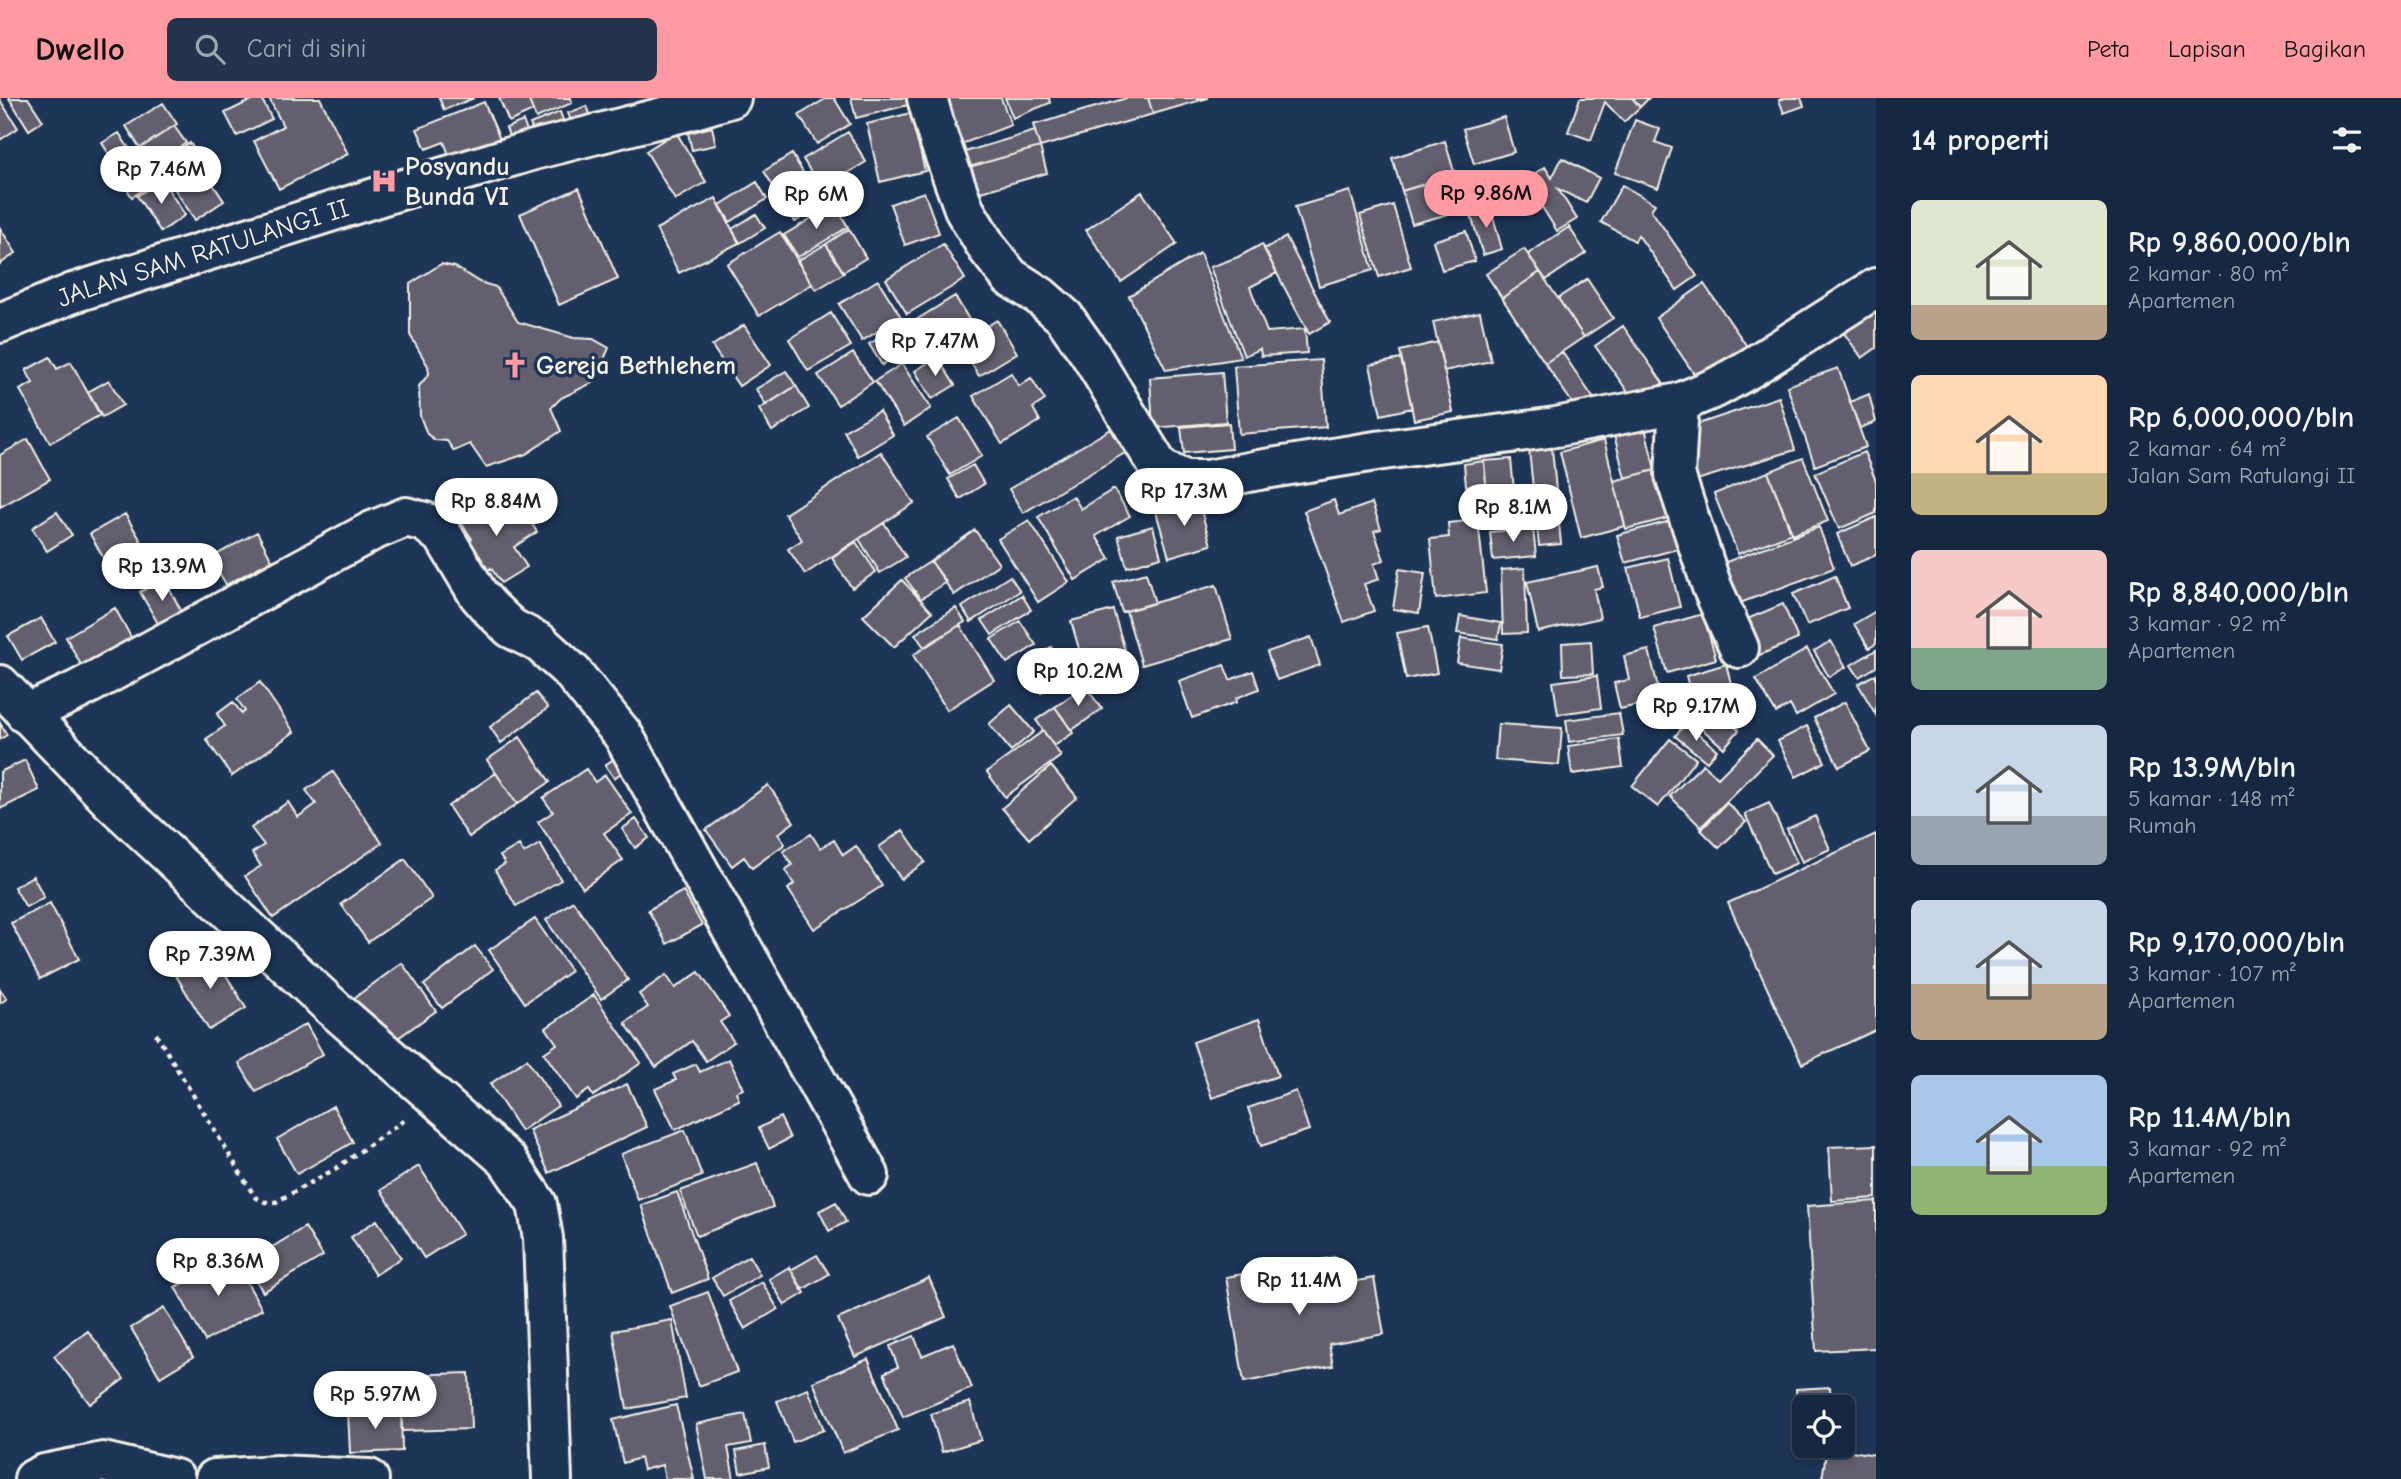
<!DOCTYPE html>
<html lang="id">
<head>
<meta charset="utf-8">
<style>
	:root { --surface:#162841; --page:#23344c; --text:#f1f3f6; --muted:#9ea6b1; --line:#35445a; --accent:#ff9aa2 }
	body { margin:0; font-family:"Comic Neue",sans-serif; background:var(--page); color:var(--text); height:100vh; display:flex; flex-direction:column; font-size:26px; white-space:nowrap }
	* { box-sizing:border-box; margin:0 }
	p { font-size:23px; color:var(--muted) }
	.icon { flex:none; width:38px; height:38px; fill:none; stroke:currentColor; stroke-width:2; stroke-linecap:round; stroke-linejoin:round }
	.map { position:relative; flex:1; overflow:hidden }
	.side { display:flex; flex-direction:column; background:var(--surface); width:525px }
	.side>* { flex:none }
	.controls { position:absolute; left:1792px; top:1297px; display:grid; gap:14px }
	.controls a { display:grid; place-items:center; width:63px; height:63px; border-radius:10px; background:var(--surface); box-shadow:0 4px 10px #0003,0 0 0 2px var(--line); font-size:35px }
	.price { position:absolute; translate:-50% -60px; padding:0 16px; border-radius:24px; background:#fff; color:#222; font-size:23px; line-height:46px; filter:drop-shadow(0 2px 4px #0008) }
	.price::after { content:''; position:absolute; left:50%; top:42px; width:21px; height:16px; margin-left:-10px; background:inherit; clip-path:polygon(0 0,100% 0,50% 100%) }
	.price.active { background:var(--accent); color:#111 }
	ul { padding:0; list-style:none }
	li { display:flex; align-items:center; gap:21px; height:175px; padding:0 35px }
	li span { display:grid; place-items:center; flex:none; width:196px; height:140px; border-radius:10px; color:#555 }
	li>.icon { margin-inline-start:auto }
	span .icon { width:84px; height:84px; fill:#fffc; stroke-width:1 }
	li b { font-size:30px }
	h2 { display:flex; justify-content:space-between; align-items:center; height:84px; padding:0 35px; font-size:30px }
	header { display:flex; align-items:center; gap:42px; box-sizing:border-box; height:98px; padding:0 35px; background:var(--accent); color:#111 }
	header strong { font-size:33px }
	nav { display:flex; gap:38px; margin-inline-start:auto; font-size:24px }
	.search { width:490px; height:63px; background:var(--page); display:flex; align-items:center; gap:18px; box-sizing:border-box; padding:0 24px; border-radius:10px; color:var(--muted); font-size:26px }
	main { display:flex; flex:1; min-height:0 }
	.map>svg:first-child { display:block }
</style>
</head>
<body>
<header>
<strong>Dwello</strong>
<div class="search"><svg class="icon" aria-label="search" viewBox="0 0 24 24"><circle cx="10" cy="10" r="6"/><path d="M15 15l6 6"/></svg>Cari di sini</div>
<nav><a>Peta</a><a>Lapisan</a><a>Bagikan</a></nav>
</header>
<main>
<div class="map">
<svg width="1876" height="1381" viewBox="0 0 1876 1381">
	<rect width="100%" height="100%" fill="#1d3557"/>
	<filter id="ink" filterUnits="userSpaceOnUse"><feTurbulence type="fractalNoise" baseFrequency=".0143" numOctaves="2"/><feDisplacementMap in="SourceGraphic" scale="14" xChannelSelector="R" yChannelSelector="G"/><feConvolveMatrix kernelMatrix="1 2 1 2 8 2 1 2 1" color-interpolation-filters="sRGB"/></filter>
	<g filter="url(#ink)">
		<!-- building -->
		<path fill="#635f6e" stroke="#f4f1e8" stroke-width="2" d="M9,0H28L43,23L29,32Z
			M256,0H261L272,21L237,38L225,15Z
			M269,0H320L348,56L279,91L254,43L283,28Z
			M439,0H474L444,12Z
			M499,0H528L533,13L509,24Z
			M528,0H571L572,5L536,20Z
			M827,0H834L850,26L817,46L799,17Z
			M851,0H906L908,7L856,20Z
			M935,0H1001L1011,27L954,49Z
			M1005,0H1049L1050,5L1013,20Z
			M1127,0H1148L1153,16L1040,49L1033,27Z
			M1148,0H1208L1153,16Z
			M1580,0H1632L1640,9L1624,24L1605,4L1591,42L1568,34Z
			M1632,0H1649L1640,9Z
			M1785,0H1801L1804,8L1784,15L1779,2Z
			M0,2L18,30L0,42Z
			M484,4L502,46L453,67L444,44L426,51L417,31Z
			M163,5L177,26L140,50L126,28Z
			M587,8L594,27L576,35L568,15Z
			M560,14L567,33L538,45L530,26Z
			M911,15L925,73L880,84L867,26Z
			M1504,19L1514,54L1474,66L1463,31Z
			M1635,22L1660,31L1655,44L1672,50L1658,90L1615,75Z
			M523,23L531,43L514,50L506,30Z
			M174,28L186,45L147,70L136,53Z
			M712,29L716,47L692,52L688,35Z
			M1035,33L1040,49L962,71L958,56Z
			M676,34L706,84L675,102L646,53Z
			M848,34L866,64L821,91L803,61Z
			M119,35L144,74L127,84L102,45Z
			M1445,43L1455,77L1402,93L1392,60Z
			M190,45L200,61L165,84L155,68Z
			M1040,49L1047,75L970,97L962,71Z
			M792,56L804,76L776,93L764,73Z
			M1562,60L1599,80L1586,105L1558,91L1577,121L1557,133L1525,82L1545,69L1552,80Z
			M201,68L224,103L195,122L172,87Z
			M152,70L159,81L132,99L125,88Z
			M801,78L819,108L795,124L776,93Z
			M1447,79L1456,114L1412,126L1402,93Z
			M162,82L185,117L161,134L137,98Z
			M757,84L767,101L730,124L720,107Z
			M1622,87L1655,106L1651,112L1697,178L1677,192L1638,137L1635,143L1601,124Z
			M579,90L618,181L559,207L520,116Z
			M1350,93L1373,172L1319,188L1295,109Z
			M924,94L939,135L905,147L890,106Z
			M1142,94L1177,146L1121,184L1086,132Z
			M716,100L739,145L679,175L656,131Z
			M835,106L848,129L798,159L784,137Z
			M1393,107L1411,169L1379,179L1360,117Z
			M1490,108L1502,151L1483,157L1470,114Z
			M756,116L765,130L740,145L732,131Z
			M1569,129L1586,155L1546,182L1528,156Z
			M0,130L16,155L0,166Z
			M849,131L866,160L843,174L826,146Z
			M1466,133L1475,163L1442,172L1433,143Z
			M780,134L812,186L759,218L727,166Z
			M1286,139L1330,224L1309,236L1264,151Z
			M826,146L844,175L816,192L797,163Z
			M943,146L965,181L907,216L886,181Z
			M1262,146L1277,175L1250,189L1267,234L1305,231L1307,255L1261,258L1260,251L1244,258L1210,169L1238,159Z
			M1524,151L1540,174L1502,200L1486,176Z
			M1200,155L1241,260L1166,272L1129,198Z
			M441,166L455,169L479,184L496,189L518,224L574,240L593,241L609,250L594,284L561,300L551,310L561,333L526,356L486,369L470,346L454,353L447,343L435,342L427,336L420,318L419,288L429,276L428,268L410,237V186Z
			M1540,174L1584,239L1545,265L1502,200Z
			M1587,181L1613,220L1584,239L1558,200Z
			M878,182L901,219L862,243L839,206Z
			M1704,186L1748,250L1699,283L1656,220Z
			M955,198L974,230L935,254L916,222Z
			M1876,205V250L1862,260L1841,231Z
			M1480,214L1491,263L1444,273L1433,224Z
			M831,215L851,248L808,273L789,241Z
			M997,222L1017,255L979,278L959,245Z
			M744,227L771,267L739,288L712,248Z
			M899,228L912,248L882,267L869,246Z
			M1623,228L1663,285L1636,305L1595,248Z
			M1438,244L1453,314L1414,322L1400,253Z
			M1562,254L1596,304L1579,315L1545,265Z
			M853,255L873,284L838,307L818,277Z
			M50,259L57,271L71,264L100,317L50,345L20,292L33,285L26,272Z
			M937,259L955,287L932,301L915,273Z
			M1401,261L1412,310L1381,317L1370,267Z
			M1321,262L1326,329L1239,336L1234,268Z
			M902,266L931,310L904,328L875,283Z
			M1838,270L1866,349L1815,368L1787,288Z
			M786,273L796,288L766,307L756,291Z
			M1222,274L1226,324L1153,330L1150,280Z
			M1011,275L1019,288L1031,280L1045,302L1033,310L1040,323L1002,346L973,298Z
			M109,282L123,307L102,319L88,294Z
			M796,288L809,310L772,333L759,311Z
			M1869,296L1876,324L1860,330L1850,304Z
			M1779,299L1795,352L1684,386L1686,330Z
			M879,313L893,337L858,358L844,333Z
			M959,320L982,358L950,377L927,339Z
			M1229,325L1231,351L1184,355L1181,329Z
			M1644,325L1655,372L1625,380L1613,333Z
			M1111,331L1125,355L1023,415L1009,391Z
			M28,341L50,381L0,409V357Z
			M1604,342L1625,428L1581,440L1560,354Z
			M1552,350L1561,446L1539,448L1529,352Z
			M881,354L914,405L805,476L788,451L802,442L785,416Z
			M1864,354L1876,383V415L1839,431L1815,375Z
			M1803,360L1828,423L1792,437L1768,374Z
			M1511,361L1517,424L1490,427L1484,363Z
			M1484,363L1486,386L1466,388L1464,366Z
			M973,367L984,386L960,401L948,381Z
			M1655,372L1668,420L1626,431L1614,383Z
			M1768,374L1792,435L1738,456L1714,396Z
			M1114,391L1130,418L1096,438L1110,461L1075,482L1038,419L1073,398L1081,411Z
			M1198,402L1211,447L1169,459L1156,414Z
			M1334,402L1339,417L1372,405L1381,431L1374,433L1384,462L1374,466L1379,481L1364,486L1374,513L1344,524L1304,413Z
			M483,403L487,408L499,403L518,404L537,434L514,449L527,469L501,485L491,470L478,479L458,450L472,441L458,420Z
			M57,414L72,437L47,453L32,430Z
			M125,416L141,443L105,463L90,436Z
			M1876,419V457L1850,468L1837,436Z
			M1678,421L1685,449L1625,465L1617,437Z
			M1029,422L1069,484L1038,504L998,441Z
			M1478,422L1486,495L1436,501L1430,441L1449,439L1448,425Z
			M884,425L906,459L880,475L859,441Z
			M1153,428L1161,459L1127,469L1118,438Z
			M1819,429L1834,470L1732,508L1718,467Z
			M1533,430L1536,458L1493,462L1490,434Z
			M975,432L999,466L954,497L931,463Z
			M257,434L272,462L226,487L211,460Z
			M856,444L876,474L852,490L832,460Z
			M1668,460L1680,509L1640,519L1628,470Z
			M931,463L946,484L921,501L905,480Z
			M1598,469L1603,489L1594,491L1600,520L1538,534L1527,484Z
			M1525,470L1527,535L1503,536L1501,472Z
			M1399,471L1425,475L1419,515L1393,511Z
			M1146,475L1155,505L1122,514L1113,484Z
			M1010,478L1020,493L971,524L962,509Z
			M1835,478L1848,510L1807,527L1793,496Z
			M164,481L183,516L160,529L140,494Z
			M902,482L932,514L894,549L863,518Z
			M1216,487L1232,541L1142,567L1126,513Z
			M1022,497L1031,512L992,537L982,522Z
			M1783,506L1798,541L1755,559L1740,524Z
			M115,510L137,550L87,578L66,539Z
			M956,510L965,524L924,549L915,536Z
			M1113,512L1126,556L1084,568L1071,523Z
			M1876,513V546L1869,550L1854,526Z
			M1703,516L1716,561L1667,575L1654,530Z
			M1460,518L1501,525L1498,541L1457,535Z
			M41,520L55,544L22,562L8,538Z
			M1020,523L1036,547L1007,565L991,541Z
			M960,527L994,582L947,612L913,557Z
			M1428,529L1437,575L1406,581L1397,535Z
			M1311,539L1320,567L1277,582L1267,554Z
			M1461,540L1503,546L1499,571L1457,565Z
			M1591,543L1593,576L1563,577L1562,545Z
			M1831,543L1846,569L1829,579L1814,553Z
			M1051,549L1069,577L1041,595L1023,566Z
			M1807,551L1834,596L1796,618L1790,607L1776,615L1756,581Z
			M1649,552L1661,602L1620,611L1614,585L1629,582L1624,558Z
			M1876,552V569L1859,579L1851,567Z
			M1726,566L1734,597L1694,608L1686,578Z
			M1224,567L1230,582L1253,573L1259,591L1236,600L1237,604L1192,620L1179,583Z
			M1876,576V617L1858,586Z
			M1597,578L1601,610L1558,616L1553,584Z
			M260,584L294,634L232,678L206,641L225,628L217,616L233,604L242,616L245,613L237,601Z
			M1085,588L1102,611L1072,632L1055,609Z
			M536,595L548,610L501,645L490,629Z
			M1685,598L1694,616L1666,629L1658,612Z
			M1845,604L1870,653L1839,669L1814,620Z
			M1011,607L1034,634L1011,653L989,626Z
			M1710,607L1739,632L1724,650L1695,625Z
			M1055,609L1073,635L1054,648L1036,622Z
			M1619,615L1623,637L1569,644L1566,622Z
			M0,625L7,637L0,641Z
			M1686,625L1717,652L1707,664L1675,638Z
			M1498,626L1562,630L1559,667L1495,662Z
			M1807,628L1825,664L1796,679L1778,643Z
			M1043,633L1061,658L1005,699L987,674Z
			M520,639L550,684L517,706L487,662Z
			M1619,641L1623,669L1572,676L1568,648Z
			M1670,641L1696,661L1658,709L1632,688Z
			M1757,641L1773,657L1701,729L1670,698L1703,666L1718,680Z
			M618,658L626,671L614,680L605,667Z
			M25,662L39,692L0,711V674Z
			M1051,668L1077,699L1029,741L1002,710Z
			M586,671L595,684L605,677L632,716L604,735L623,762L583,790L538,724L553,714L543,700Z
			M333,674L382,745L273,820L245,778L261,768L252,755L264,747L251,730L288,704L298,719L316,706L306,692Z
			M496,675L517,706L469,739L448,708Z
			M768,687L794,724L778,736L785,746L752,770L744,759L732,768L706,732Z
			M1727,705L1746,724L1719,750L1701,732Z
			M1769,705L1797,765L1772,776L1745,716Z
			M1815,718L1830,751L1802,764L1787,731Z
			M636,721L649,740L635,750L622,731Z
			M903,732L925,764L901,781L879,749Z
			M811,736L820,750L834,742L843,757L856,748L882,788L814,831L788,791L794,786L785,772L792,767L783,753Z
			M1876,736V932L1802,966L1728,805Z
			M540,746L561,782L516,808L495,772L505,766L500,758L519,747L524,755Z
			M405,761L432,800L368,844L341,806Z
			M33,778L44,799L26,809L14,789Z
			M683,793L702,827L667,846L648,812Z
			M573,803L628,882L601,901L546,822Z
			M50,805L79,861L40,881L11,825Z
			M535,821L571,873L525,905L489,852Z
			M475,848L493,871L442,910L424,887Z
			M212,854L246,910L209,932L175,876Z
			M402,865L436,913L388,947L354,900Z
			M699,874L729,918L720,924L734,944L706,963L692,943L656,969L625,925L648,909L639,896L666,877L675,890Z
			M0,891L7,901L0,905Z
			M594,897L641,965L593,998L589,992L576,1001L544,955L557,946L546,930Z
			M1259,921L1278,978L1212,1000L1193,944Z
			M306,926L323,956L256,994L239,965Z
			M527,961L558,1008L521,1033L490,986Z
			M729,961L743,991L736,994L739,1002L675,1032L655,991L676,982L673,976L696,966L700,974Z
			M627,986L647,1029L549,1075L529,1032Z
			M1296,993L1309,1032L1261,1048L1248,1010Z
			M333,1008L353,1044L297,1076L277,1041Z
			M780,1019L790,1040L769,1051L759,1030Z
			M685,1032L702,1078L638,1102L621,1056Z
			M1876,1047V1100L1832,1103L1829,1049Z
			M757,1065L773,1109L697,1138L680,1093Z
			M419,1068L462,1136L424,1160L381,1092Z
			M677,1094L708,1181L672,1195L641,1107Z
			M1876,1103V1250L1816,1253L1807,1108Z
			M836,1104L846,1124L829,1133L819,1113Z
			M377,1122L401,1160L375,1177L351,1139Z
			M305,1129L323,1158L263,1194L246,1165Z
			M817,1157L829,1176L802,1192L791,1172Z
			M232,1158L262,1211L205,1243L175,1189Z
			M749,1158L760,1177L723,1198L712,1180Z
			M1336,1159L1341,1186L1374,1180L1384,1236L1329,1246L1333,1268L1244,1284L1226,1179Z
			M789,1169L805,1195L785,1207L769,1181Z
			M929,1180L946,1219L855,1259L838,1221Z
			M762,1184L778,1211L745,1231L729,1203Z
			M708,1194L737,1274L699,1288L670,1208Z
			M164,1210L193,1259L160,1279L131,1230Z
			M672,1222L686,1300L627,1311L613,1233Z
			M88,1233L124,1281L90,1306L54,1258Z
			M914,1238L922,1258L953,1245L972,1290L903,1319L884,1275L898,1269L890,1248Z
			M868,1261L898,1332L843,1355L813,1284Z
			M469,1275L471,1331L402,1333L401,1277Z
			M1830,1289L1831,1309H1804V1327H1798L1796,1291Z
			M808,1291L824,1332L793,1344L777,1303Z
			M970,1304L981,1342L942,1354L931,1316Z
			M676,1307L694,1381H665L662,1367L643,1372L640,1360L623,1365L613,1322Z
			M401,1311L402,1353L350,1355L348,1313Z
			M745,1316L751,1345L728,1349L734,1381H707L696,1326Z
			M765,1347L769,1369L740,1375L736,1353Z
			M1827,1349L1876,1357V1381H1822Z"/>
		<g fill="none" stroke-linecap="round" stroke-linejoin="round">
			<!-- minor casing -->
			<g stroke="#f4f1e8" stroke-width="44">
				<g id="minor">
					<path d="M927,0L938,39L965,113L988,151L1010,179L1040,198L1064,219L1090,256L1160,371L1185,382H1208L1259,372L1376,353L1556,329L1679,305L1717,289L1749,271L1876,190"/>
					<path id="s1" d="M0,225L73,195L384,97L534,52L687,13L731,0"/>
					<path d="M1679,305L1675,377L1712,489L1739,550"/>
					<path d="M0,587L111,703L212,797L332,909L507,1062L537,1106L543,1140L552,1381"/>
					<path d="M26,616L78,592L372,433L406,419L425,424L444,439L478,496L489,509L511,530L540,545L572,574L623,637L869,1077"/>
					<path d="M34,1381L44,1376L103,1364L175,1381"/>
					<path d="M215,1381L277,1377L369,1381"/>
				</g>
			</g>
			<!-- path -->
			<path stroke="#f4f1e8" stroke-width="4.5" stroke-dasharray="5 5" stroke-linecap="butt" d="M156,936L255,1099L265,1104H276L335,1071L406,1021"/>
			<!-- minor -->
			<use href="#minor" stroke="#1d3557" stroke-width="38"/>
		</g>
	</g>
	<!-- icons -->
	<defs>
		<g id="hospital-bare" transform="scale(2.1)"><path d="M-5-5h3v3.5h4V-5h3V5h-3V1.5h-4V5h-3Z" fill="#ff9aa2" stroke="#1d3557" stroke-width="2.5" paint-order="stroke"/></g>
		<g id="church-bare" transform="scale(2.1)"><path d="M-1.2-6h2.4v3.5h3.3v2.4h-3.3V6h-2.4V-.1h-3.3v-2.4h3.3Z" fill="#ff9aa2" stroke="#1d3557" stroke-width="2.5" paint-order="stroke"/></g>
	</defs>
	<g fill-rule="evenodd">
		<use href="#hospital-bare" x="384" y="83"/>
		<use href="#church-bare" x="515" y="267"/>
	</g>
	<g text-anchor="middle" stroke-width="7" stroke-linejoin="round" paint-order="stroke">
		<!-- poi labels -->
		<g font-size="26" font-weight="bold" fill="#f4f1e8" stroke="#1d3557" text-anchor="start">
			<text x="405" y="77">Posyandu<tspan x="405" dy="30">Bunda VI</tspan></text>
			<text x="536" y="276">Gereja Bethlehem</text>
		</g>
		<!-- street labels -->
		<g font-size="26" fill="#f4f1e8" stroke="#1d3557">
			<text dy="9" stroke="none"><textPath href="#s1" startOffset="215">JALAN SAM RATULANGI II</textPath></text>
		</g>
	</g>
</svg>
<div class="controls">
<a><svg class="icon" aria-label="locate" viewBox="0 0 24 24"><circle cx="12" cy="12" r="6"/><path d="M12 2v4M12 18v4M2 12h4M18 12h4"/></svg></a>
</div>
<b class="price" style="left:161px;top:108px">Rp 7.46M</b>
<b class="price active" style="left:1486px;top:132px">Rp 9.86M</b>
<b class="price" style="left:816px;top:133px">Rp 6M</b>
<b class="price" style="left:935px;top:280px">Rp 7.47M</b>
<b class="price" style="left:1184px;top:430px">Rp 17.3M</b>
<b class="price" style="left:496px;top:440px">Rp 8.84M</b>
<b class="price" style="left:1513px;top:446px">Rp 8.1M</b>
<b class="price" style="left:162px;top:505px">Rp 13.9M</b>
<b class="price" style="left:1078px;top:610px">Rp 10.2M</b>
<b class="price" style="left:1696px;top:645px">Rp 9.17M</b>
<b class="price" style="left:210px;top:893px">Rp 7.39M</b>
<b class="price" style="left:218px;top:1200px">Rp 8.36M</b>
<b class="price" style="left:1299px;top:1219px">Rp 11.4M</b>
<b class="price" style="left:375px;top:1333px">Rp 5.97M</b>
</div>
<section class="side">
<h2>14 properti<svg class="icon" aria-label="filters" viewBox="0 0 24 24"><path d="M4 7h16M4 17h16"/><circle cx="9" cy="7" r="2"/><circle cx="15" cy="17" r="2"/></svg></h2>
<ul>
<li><span style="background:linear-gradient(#dfe7d0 75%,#b9a48a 0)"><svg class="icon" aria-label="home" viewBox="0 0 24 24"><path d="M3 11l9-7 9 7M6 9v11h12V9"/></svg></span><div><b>Rp 9,860,000/bln</b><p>2 kamar · 80 m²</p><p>Apartemen</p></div></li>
<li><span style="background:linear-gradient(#ffd9b3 70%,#c2b280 0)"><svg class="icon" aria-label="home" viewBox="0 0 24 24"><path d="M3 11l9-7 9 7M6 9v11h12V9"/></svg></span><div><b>Rp 6,000,000/bln</b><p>2 kamar · 64 m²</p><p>Jalan Sam Ratulangi II</p></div></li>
<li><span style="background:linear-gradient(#f6c9c9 70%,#7fa58c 0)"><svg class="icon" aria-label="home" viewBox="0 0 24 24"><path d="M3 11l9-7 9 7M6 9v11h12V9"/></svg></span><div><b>Rp 8,840,000/bln</b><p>3 kamar · 92 m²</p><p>Apartemen</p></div></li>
<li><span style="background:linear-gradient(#c9d6e8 65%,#9aa5b1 0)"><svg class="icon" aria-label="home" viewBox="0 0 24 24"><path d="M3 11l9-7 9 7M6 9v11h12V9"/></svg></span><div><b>Rp 13.9M/bln</b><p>5 kamar · 148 m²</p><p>Rumah</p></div></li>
<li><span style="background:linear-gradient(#c9d6e8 60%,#b9a48a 0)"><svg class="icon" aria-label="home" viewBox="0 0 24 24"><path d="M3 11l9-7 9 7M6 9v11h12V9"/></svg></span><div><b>Rp 9,170,000/bln</b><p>3 kamar · 107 m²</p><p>Apartemen</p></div></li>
<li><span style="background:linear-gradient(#a9c7e8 65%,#8fb573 0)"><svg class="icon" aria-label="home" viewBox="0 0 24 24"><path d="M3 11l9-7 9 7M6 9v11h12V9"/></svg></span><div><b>Rp 11.4M/bln</b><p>3 kamar · 92 m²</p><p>Apartemen</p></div></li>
</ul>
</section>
</main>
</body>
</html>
